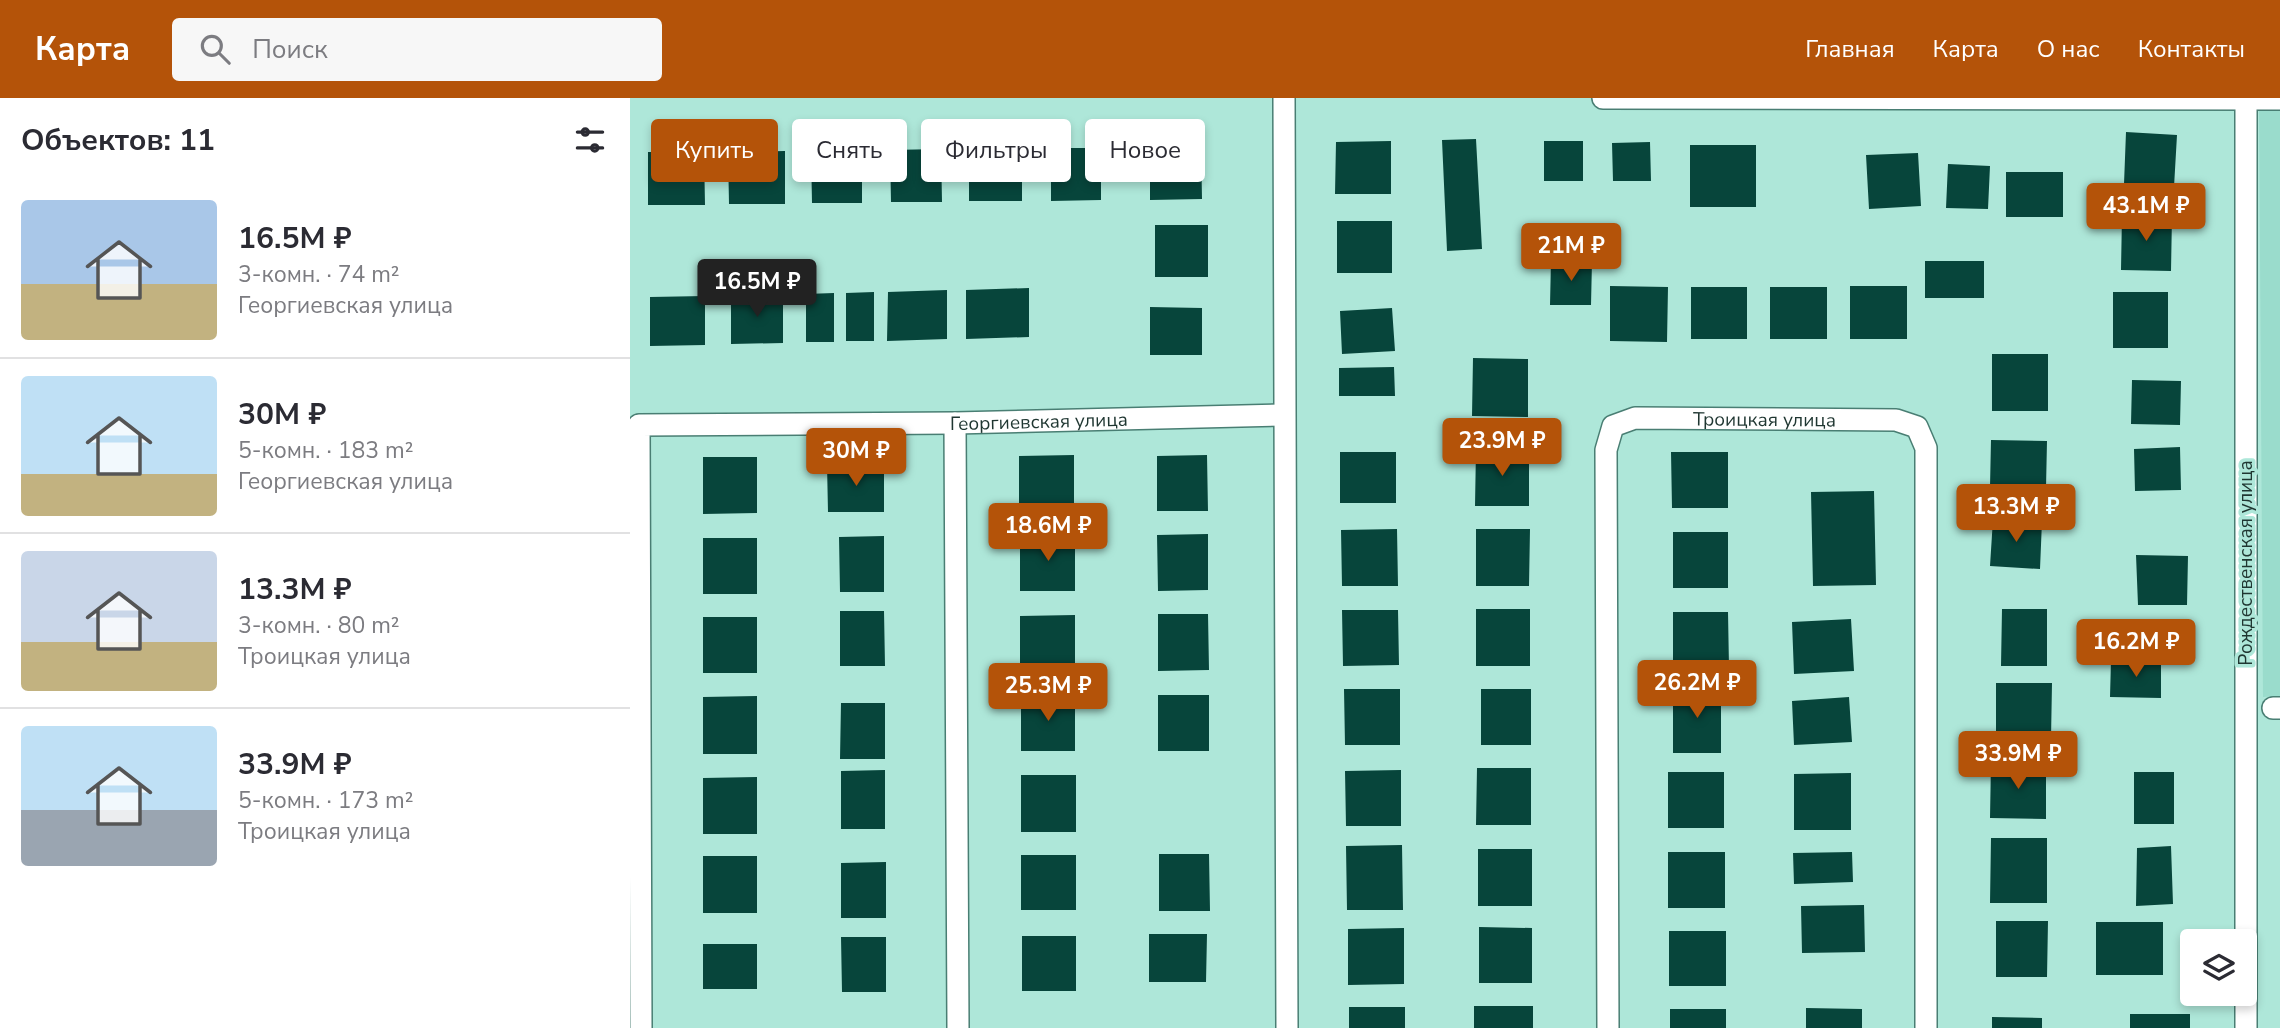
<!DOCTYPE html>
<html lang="ru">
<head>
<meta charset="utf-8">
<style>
	:root { --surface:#fff; --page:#f7f7f7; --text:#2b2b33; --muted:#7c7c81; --line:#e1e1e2; --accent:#b45309 }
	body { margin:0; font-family:"Nunito Sans",sans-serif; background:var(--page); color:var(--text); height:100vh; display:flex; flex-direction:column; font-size:26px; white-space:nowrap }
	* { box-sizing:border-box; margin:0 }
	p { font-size:23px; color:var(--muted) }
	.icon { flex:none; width:38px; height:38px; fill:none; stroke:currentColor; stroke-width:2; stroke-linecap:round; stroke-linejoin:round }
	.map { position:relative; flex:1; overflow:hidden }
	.details { display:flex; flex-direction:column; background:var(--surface); width:630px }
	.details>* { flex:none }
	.guide { position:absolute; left:21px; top:21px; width:665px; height:63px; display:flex; gap:14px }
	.tools { position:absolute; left:1550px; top:831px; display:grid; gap:14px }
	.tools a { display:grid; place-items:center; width:77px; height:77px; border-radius:7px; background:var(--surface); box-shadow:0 4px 10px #0003; font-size:35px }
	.price { position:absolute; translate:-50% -60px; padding:0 16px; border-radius:7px; background:var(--accent); color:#fff; font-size:23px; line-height:46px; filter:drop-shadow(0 2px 4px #0008) }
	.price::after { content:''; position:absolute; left:50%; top:42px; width:21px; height:16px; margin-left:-10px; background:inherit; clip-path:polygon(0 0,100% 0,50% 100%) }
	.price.on { background:#222; color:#fff }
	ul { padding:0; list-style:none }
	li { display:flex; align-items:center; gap:21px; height:175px; padding:0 21px }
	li+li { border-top:2px solid var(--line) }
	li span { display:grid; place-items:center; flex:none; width:196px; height:140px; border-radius:7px; color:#555 }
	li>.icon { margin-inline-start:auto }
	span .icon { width:84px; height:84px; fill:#fffc; stroke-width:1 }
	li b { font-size:30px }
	h2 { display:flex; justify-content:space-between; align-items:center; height:84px; padding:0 21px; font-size:30px }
	.chip { padding:0 24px; border-radius:7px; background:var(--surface); box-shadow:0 4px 10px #0003; font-size:24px; line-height:63px }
	.chip.on { background:var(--accent); color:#fff }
	header { display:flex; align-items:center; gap:42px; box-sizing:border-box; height:98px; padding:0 35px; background:var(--accent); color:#fff }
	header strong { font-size:33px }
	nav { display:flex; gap:38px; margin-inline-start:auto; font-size:24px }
	.search { width:490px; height:63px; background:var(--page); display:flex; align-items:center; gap:18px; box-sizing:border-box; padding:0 24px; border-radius:7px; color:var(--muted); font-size:26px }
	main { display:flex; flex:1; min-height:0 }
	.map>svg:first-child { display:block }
</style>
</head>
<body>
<header>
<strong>Карта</strong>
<div class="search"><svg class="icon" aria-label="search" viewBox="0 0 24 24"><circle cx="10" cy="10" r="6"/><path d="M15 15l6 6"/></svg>Поиск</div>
<nav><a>Главная</a><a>Карта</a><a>О нас</a><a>Контакты</a></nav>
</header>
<main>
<section class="details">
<h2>Объектов: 11<svg class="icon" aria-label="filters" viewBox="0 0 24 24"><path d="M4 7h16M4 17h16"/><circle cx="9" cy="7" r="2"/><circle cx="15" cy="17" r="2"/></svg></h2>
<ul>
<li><span style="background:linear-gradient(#a9c7e8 60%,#c2b280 0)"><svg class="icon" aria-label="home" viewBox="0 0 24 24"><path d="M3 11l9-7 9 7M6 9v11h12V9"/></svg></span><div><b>16.5M ₽</b><p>3-комн. · 74 m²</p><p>Георгиевская улица</p></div></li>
<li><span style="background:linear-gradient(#bfe0f5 70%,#c2b280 0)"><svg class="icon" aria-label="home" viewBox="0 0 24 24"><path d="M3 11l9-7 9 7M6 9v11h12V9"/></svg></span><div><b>30M ₽</b><p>5-комн. · 183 m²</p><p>Георгиевская улица</p></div></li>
<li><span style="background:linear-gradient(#c9d6e8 65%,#c2b280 0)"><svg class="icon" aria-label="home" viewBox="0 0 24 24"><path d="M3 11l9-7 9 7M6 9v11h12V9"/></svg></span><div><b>13.3M ₽</b><p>3-комн. · 80 m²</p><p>Троицкая улица</p></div></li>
<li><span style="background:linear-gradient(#bfe0f5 60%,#9aa5b1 0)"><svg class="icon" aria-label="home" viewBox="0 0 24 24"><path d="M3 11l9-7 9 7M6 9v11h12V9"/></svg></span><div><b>33.9M ₽</b><p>5-комн. · 173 m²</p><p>Троицкая улица</p></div></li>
</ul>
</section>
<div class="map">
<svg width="1650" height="930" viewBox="0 0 1650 930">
	<rect width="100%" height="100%" fill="#aee7d9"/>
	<!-- built -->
	<path fill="#9adccc" d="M1629,12H1650V598L1633,599Z"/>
	<!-- building -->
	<path fill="#07453b" d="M1496,34L1547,37L1544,89L1494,86Z
		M846,41L852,151L817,153L812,42Z
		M761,43V96H705L706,44Z
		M914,43H953V83H914Z
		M1020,44L1021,83H983L982,45Z
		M1060,47H1126V109H1060Z
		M571,48L572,101L520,102V49Z
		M421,50H471V102L421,103Z
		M311,51L312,104H261L260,52Z
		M339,51H392V103H339Z
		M155,53V106H99L98,54Z
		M181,53H232V105H182Z
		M18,54H74L75,107H18Z
		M1288,55L1291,108L1239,111L1236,57Z
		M1318,66L1360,68L1358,111L1316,110Z
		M1376,74H1433V119H1376Z
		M1492,117L1542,118L1541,173L1491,172Z
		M707,123H762V175H707Z
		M525,127H578V179H525Z
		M921,162L962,163L961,207H920Z
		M1295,163H1354V200H1295Z
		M980,188L1038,189L1037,244L980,243Z
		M1220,188H1277V241H1220Z
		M1061,189H1117V241H1061Z
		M1140,189H1197V241H1140Z
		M399,190V239L336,241V192Z
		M317,192V241L257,243L258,194Z
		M244,194V243H216V195Z
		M1483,194H1538V250H1483Z
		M204,195V244H176V196Z
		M153,196V245L101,246V197Z
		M75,198V247L20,248V199Z
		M520,209L572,210V257H520Z
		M762,210L765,253L712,256L710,213Z
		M1362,256H1418V313H1362Z
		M843,260L898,261V319L842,318Z
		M764,269L765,298H709V270Z
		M1502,282L1551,283L1550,327L1501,326Z
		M1361,342L1417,343L1416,390L1360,389Z
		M1550,349L1551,392L1505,393L1504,351Z
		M846,351H899V408H845Z
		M710,354H766V405H710Z
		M1041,354H1098V410H1042Z
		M444,357V413H389V358Z
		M577,357L578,413H527V358Z
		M73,359H127V415L73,416Z
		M197,366H254V414H198Z
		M1244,393L1246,487L1183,488L1181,394Z
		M1363,421L1412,423L1410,471L1360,468Z
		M767,431L768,488H712L711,432Z
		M846,431H900L899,488H846Z
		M1043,434H1098V490H1043Z
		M578,436V492L528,493L527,437Z
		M390,437H445V493H390Z
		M254,438V494H210L209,439Z
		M73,440H127V496H73Z
		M1506,457L1558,458L1557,507H1508Z
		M846,511H900V568H846Z
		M1372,511H1417V568H1371Z
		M712,512H768L769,567L713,568Z
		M210,513H254L255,568H210Z
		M1043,514H1098L1099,570H1043Z
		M528,516H578L579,572L528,573Z
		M445,517V573H390V518Z
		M73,519H127V575H73Z
		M1221,521L1224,573L1164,576L1162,524Z
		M1550,522L1551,549L1504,547V523Z
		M1481,562H1531V600L1480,599Z
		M1366,585H1422L1421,641L1366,640Z
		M1091,589V655H1043V590Z
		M714,591H770V647H715Z
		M851,591H901V647H851Z
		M391,597H445V653H391Z
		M528,597H579V653H528Z
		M127,598V656H73V599Z
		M1219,599L1222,644L1164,647L1162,603Z
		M211,605H255V661H210Z
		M1361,664L1416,665V721L1360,720Z
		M847,670H901V727H846Z
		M255,672V731H211V673Z
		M771,672V728H716L715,673Z
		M1038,674H1094V730H1038Z
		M1504,674H1544V726H1504Z
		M1221,675V732H1164V676Z
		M391,677H446V734H391Z
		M127,679V736H73V680Z
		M1361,740H1417V805H1360Z
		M772,747L773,812H717L716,748Z
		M1541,748L1543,806L1506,808L1507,750Z
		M848,751H902V808H848Z
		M1038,754H1095V810H1038Z
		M1222,754L1223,784L1164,786L1163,755Z
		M529,756H579L580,813H529Z
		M391,757H446V812H391Z
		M73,758H127V815H73Z
		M256,764V820H211V765Z
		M1234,807L1235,854L1172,855L1171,808Z
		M1366,823H1418L1417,879H1366Z
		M1466,824H1533V877H1466Z
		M849,829L902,830V885H849Z
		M774,830V886L718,887V831Z
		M1039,833H1096V888H1039Z
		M519,836H577L576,884H519Z
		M392,838H446V893H392Z
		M211,839H256V894H212Z
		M73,846H127V891H73Z
		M844,908H903V930H844Z
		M719,909H775V930H719Z
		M1176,910L1232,911V930H1176Z
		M1040,911H1096V930H1040Z
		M1500,916H1560V930H1500Z
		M1362,919L1412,920V930H1362Z"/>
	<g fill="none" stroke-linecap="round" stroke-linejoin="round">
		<!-- street casing -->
		<g stroke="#497e73" stroke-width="24">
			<g id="street">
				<path d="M654,0L657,930"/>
				<path d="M973,0L1650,1"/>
				<path d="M1616,0V930"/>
				<path d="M325,325L328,930"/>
				<path d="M1643,610H1650"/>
				<path id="s1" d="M11,930L9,327L325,325L654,317"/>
				<path id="s2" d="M978,930L976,352L983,328L1005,320L1266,322L1287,329L1296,350V930"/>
			</g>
		</g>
		<!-- street -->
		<use href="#street" stroke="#fff" stroke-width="21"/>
	</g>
	<g text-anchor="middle" stroke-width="7" stroke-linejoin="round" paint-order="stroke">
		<!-- street labels -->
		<g font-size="19" fill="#1f3631" stroke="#aee7d9">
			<text dy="7" stroke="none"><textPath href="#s2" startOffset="756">Троицкая улица</textPath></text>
			<text dy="7" stroke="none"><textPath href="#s1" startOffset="1003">Георгиевская улица</textPath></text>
			<text transform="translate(1615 465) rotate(-90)" y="7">Рождественская улица</text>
		</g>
	</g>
</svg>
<div class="tools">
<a><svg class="icon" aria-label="layers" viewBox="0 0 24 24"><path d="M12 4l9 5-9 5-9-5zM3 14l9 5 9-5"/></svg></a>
</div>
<b class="price" style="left:1516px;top:145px">43.1M ₽</b>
<b class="price" style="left:941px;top:185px">21M ₽</b>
<b class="price on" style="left:127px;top:221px">16.5M ₽</b>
<b class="price" style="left:872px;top:380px">23.9M ₽</b>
<b class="price" style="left:226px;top:390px">30M ₽</b>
<b class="price" style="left:1386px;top:446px">13.3M ₽</b>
<b class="price" style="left:418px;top:465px">18.6M ₽</b>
<b class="price" style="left:1506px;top:581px">16.2M ₽</b>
<b class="price" style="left:1067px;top:622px">26.2M ₽</b>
<b class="price" style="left:418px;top:625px">25.3M ₽</b>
<b class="price" style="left:1388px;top:693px">33.9M ₽</b>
<div class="guide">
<a class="chip on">Купить</a>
<a class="chip">Снять</a>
<a class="chip">Фильтры</a>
<a class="chip">Новое</a>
</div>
</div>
</main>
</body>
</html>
